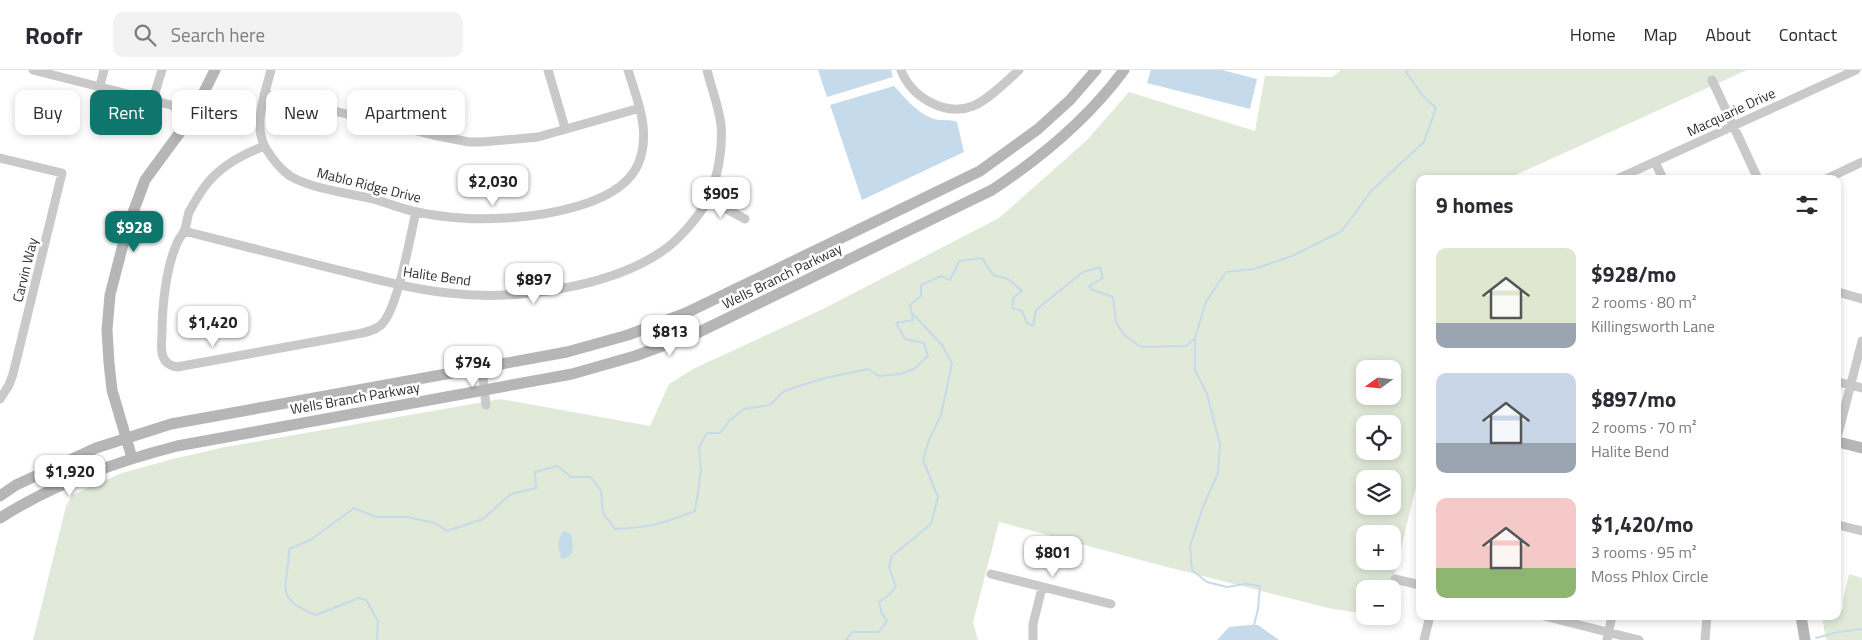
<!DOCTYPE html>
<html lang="en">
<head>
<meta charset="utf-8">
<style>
	:root { --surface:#fff; --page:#f2f2f3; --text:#2b2b33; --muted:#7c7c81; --line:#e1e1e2; --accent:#0f766e }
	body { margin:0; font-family:"Titillium Web",sans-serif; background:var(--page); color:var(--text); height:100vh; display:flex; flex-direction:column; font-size:19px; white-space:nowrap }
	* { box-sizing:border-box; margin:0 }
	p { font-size:16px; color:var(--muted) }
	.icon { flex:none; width:28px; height:28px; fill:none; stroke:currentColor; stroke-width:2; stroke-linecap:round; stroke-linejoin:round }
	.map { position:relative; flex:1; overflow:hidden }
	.side { position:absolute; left:1416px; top:105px; width:425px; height:445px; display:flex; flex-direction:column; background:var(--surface); border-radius:10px; box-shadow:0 2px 8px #0003 }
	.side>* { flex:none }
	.hud { position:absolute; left:15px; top:20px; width:475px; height:45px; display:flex; gap:10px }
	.needle { width:32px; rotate:255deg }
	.buttons { position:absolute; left:1356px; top:290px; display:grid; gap:10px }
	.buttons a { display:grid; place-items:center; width:45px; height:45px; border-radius:10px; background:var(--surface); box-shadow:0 2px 8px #0003; font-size:25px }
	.price { position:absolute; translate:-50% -42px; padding:0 11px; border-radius:10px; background:#fff; color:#222; font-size:16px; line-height:32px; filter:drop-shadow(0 1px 2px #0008) }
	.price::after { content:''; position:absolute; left:50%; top:30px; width:15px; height:11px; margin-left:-8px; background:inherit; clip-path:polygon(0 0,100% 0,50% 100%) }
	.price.on { background:var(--accent); color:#fff }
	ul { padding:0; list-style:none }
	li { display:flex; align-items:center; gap:15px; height:125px; padding:0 20px }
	li span { display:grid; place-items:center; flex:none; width:140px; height:100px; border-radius:10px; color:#555 }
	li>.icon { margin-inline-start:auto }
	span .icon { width:60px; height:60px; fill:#fffc; stroke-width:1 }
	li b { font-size:21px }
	h2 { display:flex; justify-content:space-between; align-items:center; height:60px; padding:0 20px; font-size:21px }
	.tag { padding:0 18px; border-radius:10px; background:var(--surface); box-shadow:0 2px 8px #0003; font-size:18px; line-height:45px }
	.tag.on { background:var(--accent); color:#fff }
	header { display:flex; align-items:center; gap:30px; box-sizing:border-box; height:70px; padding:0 25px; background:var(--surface); border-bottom:1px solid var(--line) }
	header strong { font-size:24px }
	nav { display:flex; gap:28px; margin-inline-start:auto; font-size:18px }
	.search { width:350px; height:45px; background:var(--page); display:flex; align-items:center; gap:12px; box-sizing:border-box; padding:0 18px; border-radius:10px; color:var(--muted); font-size:19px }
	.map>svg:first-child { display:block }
</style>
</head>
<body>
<header>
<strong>Roofr</strong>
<div class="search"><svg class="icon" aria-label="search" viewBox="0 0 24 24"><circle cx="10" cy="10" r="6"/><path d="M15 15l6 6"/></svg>Search here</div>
<nav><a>Home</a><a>Map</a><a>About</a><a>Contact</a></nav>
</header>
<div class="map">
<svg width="1862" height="570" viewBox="0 0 1862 570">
	<rect width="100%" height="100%" fill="#fff"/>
	<!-- green -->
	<path fill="#e1ead9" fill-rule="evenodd" d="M1341,0H1747L1507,109H1420V401L1391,519H1365V544L1328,538L1144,491L999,452L973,552L978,570H33L66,436L72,425L122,403L173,389L225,377L501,329L650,356L669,314L695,298L823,239L999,148L1087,70L1129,22L1255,61L1265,6L1332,7ZM1365,299H1392V326H1365ZM1365,354H1392V381H1365ZM1365,409H1392V436H1365ZM1365,464H1392V491H1365Z
		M1849,504L1862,508V570H1826L1822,546H1838V541L1843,539V529Z"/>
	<!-- water -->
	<path fill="#c5daea" d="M818,0H891L893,7L827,27Z
		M1151,0H1222L1257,9L1250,39L1147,13Z
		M894,16C906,29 917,43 934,49C941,51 949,49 957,52L964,82L862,130L830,35Z
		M564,461L571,464C573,474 576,487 562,489C558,479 556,469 564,461Z
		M1249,555H1258L1279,570H1217L1229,557Z"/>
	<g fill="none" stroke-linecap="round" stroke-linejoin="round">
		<!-- stream -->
		<path stroke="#c5daea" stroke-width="2" d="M1195,268V300L1207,324L1220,374L1218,403L1203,437L1190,476L1192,500L1207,512L1227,517L1245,514L1260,516L1258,539L1254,555
			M1816,568L1838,562L1862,559
			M377,570L378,551L366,530L359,528L316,545C271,527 289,517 289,479L312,469L354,438L376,447H407L435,453L447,461L483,449L511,424L536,418L535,402L557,396L571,407H591L601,421L603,443L615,459C648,458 665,453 695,441L701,401L699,377L707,363H720L729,351L744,339L770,335L784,321L825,308L868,299L879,306L900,304L914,299L928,286L924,273L905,269L896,253L913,250L910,235L921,226V215L941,206L950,210L959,191L982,188L993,205L1008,209L1022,221L1014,227L1012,238L1022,241L1027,253L1033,256L1036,240L1083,202L1100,197L1103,208L1089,216L1093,220L1113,227L1116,252L1124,265L1141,277L1186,276L1195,268L1206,232L1226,202L1254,199L1292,186L1342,161L1371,121L1424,72L1436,38L1423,26L1406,2L1408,0
			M846,570L852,562H879L887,551L882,544L879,532L890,524L896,516L889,498L892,486L931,454L938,427L923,390L929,370L941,345L952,293L942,275L913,244"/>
		<!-- street -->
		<path stroke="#c9c9c9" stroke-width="9" d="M33,0L171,35L192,46
			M271,0C265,24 253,54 265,77C271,87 280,99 290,106C312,119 348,123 373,129C388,133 402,139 417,142C431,145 447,147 461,148C508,152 620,143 639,92C651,60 637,30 628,0
			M548,0L565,58
			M901,0C911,27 945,47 973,36C988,30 1007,11 1019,0
			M1712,10L1758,109
			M100,16L104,0
			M264,24L433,65L469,72H482L538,67L640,38
			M153,29L162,0
			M264,76C240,86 218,97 203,119C198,126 193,135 189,142C187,148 187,155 184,161C183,164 180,167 178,171C166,196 162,236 162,264C161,279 159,294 177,297L352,265C362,263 373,262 381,255C398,240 410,166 416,142
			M0,88L62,103L13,304L9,315L0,329
			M1655,92L1663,109
			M1617,109L1856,0
			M1826,109L1862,92
			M708,129L745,149
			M184,161C235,174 287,187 338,200C375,209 411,219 449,223C512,231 608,218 661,182C677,172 700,146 708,129C718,107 723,78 721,55C719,37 711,17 707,0
			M1838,222L1862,229
			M482,298L486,335
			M1838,312L1862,318
			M1838,364L1862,271
			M1838,455L1862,461
			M991,504L1111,534
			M1395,509L1420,515
			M1544,546L1639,570
			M1033,570V554L1042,518
			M1424,570L1430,546
			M1607,570L1612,546
			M1705,570L1707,546"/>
		<!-- secondary -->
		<path stroke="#b6b6b6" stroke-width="11" d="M1838,372L1862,378
			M132,388L112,320L109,293L107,260L110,225L127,159L145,110L192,46L215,0
			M0,426L16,415L96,378L171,354L567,282L628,265L686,243L980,101L1038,59L1070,30L1096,0
			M0,448C53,414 115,392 177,376L572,304L635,286L695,264L992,120C1042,87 1088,49 1124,0
			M1801,546L1805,570"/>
	</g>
	<g text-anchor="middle" stroke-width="5" stroke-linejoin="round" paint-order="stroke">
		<!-- street labels -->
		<g font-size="14" fill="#2c2c2c" stroke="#fff">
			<text transform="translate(1731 42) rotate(-25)" y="5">Macquarie Drive</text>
			<text transform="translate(369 115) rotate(14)" y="5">Mablo Ridge Drive</text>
			<text transform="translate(25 200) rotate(-76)" y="5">Carvin Way</text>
			<text transform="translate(437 206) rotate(8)" y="5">Halite Bend</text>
			<text transform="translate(782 206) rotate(-26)" y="5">Wells Branch Parkway</text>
			<text transform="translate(355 328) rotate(-10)" y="5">Wells Branch Parkway</text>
		</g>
	</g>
</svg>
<div class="buttons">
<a><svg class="needle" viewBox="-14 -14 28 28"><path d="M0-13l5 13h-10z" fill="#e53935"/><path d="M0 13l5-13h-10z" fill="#7c7c81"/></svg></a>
<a><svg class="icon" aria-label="locate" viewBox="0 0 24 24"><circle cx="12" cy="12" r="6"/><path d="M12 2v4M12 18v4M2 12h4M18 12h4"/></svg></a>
<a><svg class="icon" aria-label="layers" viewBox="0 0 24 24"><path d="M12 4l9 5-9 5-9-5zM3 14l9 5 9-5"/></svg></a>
<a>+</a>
<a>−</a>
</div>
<b class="price" style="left:493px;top:137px">$2,030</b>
<b class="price" style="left:721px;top:149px">$905</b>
<b class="price on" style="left:134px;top:183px">$928</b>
<b class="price" style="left:534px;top:235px">$897</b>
<b class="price" style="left:213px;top:278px">$1,420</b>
<b class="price" style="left:670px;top:287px">$813</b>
<b class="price" style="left:473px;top:318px">$794</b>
<b class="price" style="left:70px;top:427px">$1,920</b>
<b class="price" style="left:1053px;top:508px">$801</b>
<div class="hud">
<a class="tag">Buy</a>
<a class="tag on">Rent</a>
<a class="tag">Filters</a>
<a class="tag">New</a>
<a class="tag">Apartment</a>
</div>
<section class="side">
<h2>9 homes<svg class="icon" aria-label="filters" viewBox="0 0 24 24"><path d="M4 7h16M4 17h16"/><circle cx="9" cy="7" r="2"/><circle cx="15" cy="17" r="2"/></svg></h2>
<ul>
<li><span style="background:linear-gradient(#dfe7d0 75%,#9aa5b1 0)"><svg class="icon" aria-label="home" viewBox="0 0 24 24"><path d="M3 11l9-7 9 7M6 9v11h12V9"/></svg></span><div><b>$928/mo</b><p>2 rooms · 80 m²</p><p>Killingsworth Lane</p></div></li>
<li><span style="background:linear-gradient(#c9d6e8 70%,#9aa5b1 0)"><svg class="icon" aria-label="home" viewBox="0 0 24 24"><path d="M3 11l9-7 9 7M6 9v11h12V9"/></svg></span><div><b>$897/mo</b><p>2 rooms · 70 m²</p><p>Halite Bend</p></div></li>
<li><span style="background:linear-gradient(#f6c9c9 70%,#8fb573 0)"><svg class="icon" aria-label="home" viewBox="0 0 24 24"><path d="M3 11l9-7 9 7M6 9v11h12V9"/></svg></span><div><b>$1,420/mo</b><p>3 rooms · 95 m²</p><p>Moss Phlox Circle</p></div></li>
</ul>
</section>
</div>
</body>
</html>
